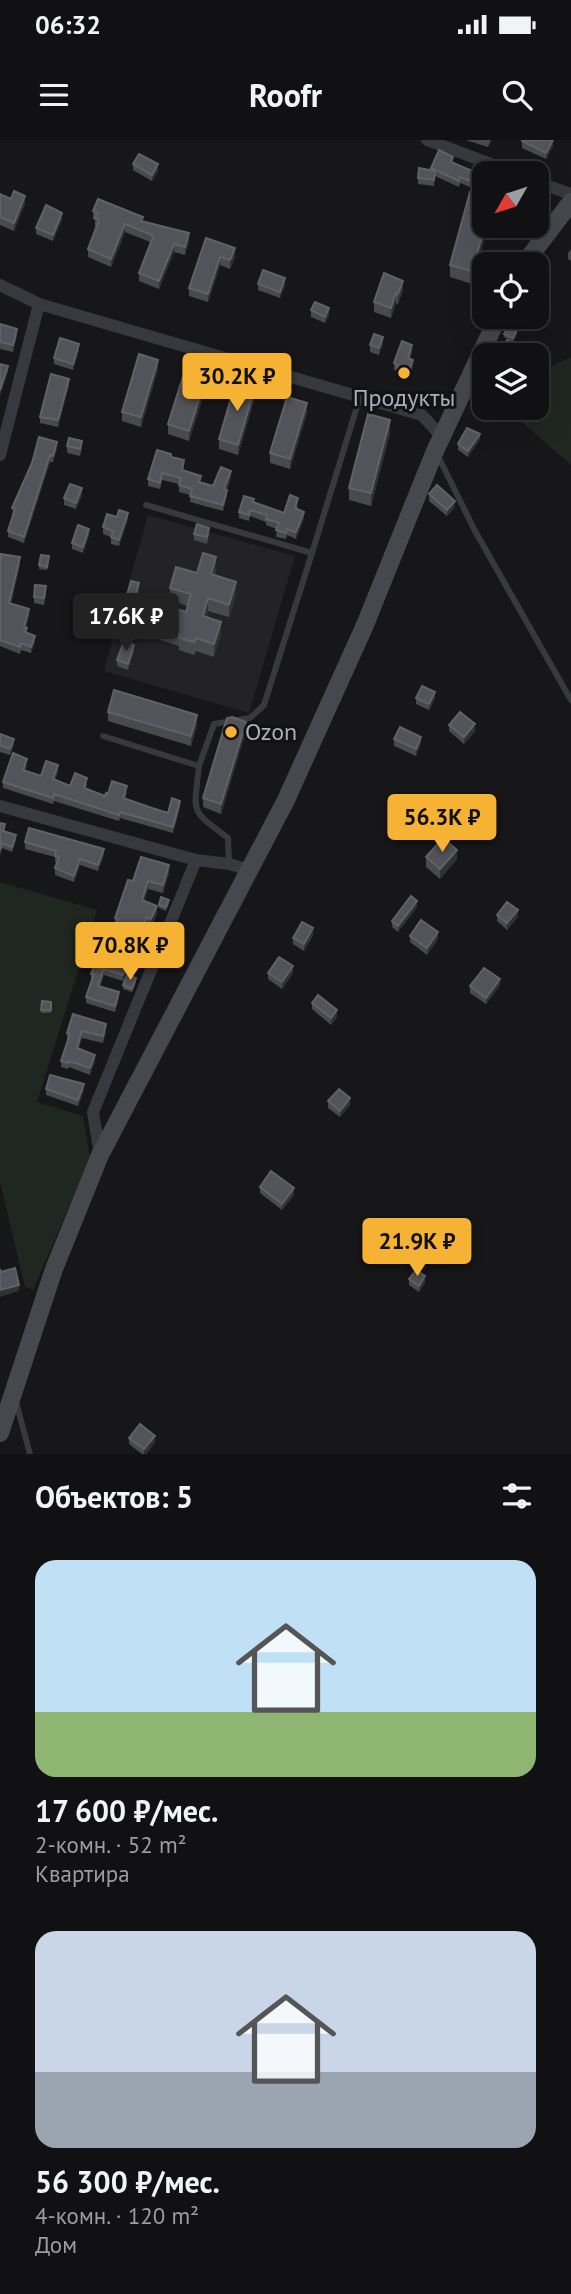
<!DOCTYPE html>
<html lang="ru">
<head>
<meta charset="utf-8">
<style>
	:root { --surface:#111113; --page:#1e1f21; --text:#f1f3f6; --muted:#9c9da0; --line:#303133; --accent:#f6b333 }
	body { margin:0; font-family:"PT Sans",sans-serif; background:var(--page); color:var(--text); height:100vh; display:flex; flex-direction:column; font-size:26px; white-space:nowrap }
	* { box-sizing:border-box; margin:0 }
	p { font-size:23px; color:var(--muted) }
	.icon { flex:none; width:38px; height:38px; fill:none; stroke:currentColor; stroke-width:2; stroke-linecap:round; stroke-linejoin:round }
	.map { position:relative; height:1314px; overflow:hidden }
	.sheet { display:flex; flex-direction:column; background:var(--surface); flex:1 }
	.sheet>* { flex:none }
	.needle { width:46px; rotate:231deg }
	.tools { position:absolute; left:472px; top:21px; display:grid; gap:14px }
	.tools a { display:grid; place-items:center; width:77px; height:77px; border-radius:14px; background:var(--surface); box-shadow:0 7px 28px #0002,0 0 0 2px var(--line); font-size:35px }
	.price { position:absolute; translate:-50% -60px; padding:0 16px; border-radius:7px; background:var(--accent); color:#111; font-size:23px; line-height:46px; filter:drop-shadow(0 2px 4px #0008) }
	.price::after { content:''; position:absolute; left:50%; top:42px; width:21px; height:16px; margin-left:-10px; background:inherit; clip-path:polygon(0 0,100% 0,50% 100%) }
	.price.current { background:#222; color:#fff }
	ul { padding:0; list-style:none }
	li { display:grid; align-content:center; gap:14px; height:371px; padding:0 35px }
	li span { display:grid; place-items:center; height:217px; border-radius:21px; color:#555 }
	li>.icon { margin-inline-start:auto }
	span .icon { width:126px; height:126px; fill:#fffc; stroke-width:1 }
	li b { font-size:30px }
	h2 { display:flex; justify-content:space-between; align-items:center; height:84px; padding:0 35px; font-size:30px }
	.status { display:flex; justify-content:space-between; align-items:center; height:49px; padding:0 35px; background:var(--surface); direction:ltr }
	.status svg { height:19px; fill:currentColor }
	header { display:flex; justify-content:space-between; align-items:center; height:91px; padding:0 35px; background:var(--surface); font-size:32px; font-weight:600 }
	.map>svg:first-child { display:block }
</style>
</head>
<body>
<div class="status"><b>06:32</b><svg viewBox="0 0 49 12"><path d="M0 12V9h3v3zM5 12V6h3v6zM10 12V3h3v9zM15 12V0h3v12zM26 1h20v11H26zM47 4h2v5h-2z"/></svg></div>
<header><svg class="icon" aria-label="menu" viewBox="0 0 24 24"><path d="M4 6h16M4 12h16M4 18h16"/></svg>Roofr<svg class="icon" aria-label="search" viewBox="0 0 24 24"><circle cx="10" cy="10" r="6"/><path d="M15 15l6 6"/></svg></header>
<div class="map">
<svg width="571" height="1314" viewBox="0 0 571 1314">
	<rect width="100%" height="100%" fill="#171719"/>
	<!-- built -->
	<path fill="#232326" d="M148,375L295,416L249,573L104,531Z"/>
	<!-- green -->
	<path fill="#1f2720" d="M571,217V325L509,271L511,268H537V240L548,228Z
		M0,742L97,770L37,962L83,976L90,1018L33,1150L25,1147L0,1042Z"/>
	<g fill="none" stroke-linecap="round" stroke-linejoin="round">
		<!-- lane -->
		<path stroke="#38393e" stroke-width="6" d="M438,316L475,391L571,560
			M146,365L312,413L360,257
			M103,596L199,626L214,584L250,578L264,565L312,413
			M199,626C194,674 189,669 228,698L229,724
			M16,1262L30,1314"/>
		<!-- street -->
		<path stroke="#38393e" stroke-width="12" d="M427,0L515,33
			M537,42L571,54
			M0,145L39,164L422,275L441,296
			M0,315L39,164
			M0,666L196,720L229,724L250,730
			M100,1015L93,972L196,720"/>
		<!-- secondary -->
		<path stroke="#46484e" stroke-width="18" d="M524,124L571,62
			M0,1293L54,1129L100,1015L286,660L365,485L435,311L498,177"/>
	</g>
	<!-- wall -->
	<path fill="#484a4e" d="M466,0H491L488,7Z
		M522,1L553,6L546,19L522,8Z
		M453,23L472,31L485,33V53L460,43L459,47L435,36L434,46L418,44V38L431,30V28Z
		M133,24L158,31L152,41L133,30Z
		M0,54L25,64L14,91L0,85Z
		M93,71L143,82L189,101L185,115L174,112L159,149L139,141V133L150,102L125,92L111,127L88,117V109L96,87L95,86V80L93,79Z
		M62,79L53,101L36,94V88Z
		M485,86H488L472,144L450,137V125Z
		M206,98L235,117L230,129L220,125L208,162L189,156V148Z
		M571,109V121L568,119V113Z
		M258,144L285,145L280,158L258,150Z
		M403,150L398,164L396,163L391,178L374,172V162Z
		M311,170L329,175L325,183L311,177Z
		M0,184L17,195L13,212L0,209Z
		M517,193L513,202L504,197V194Z
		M383,204L379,215L370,212V205Z
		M79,210L73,230L54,224V218Z
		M412,212L410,219L413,227L408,239L397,235V231L394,230V223Z
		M158,229L141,287L122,281V272Z
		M207,244L189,301L168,294V284Z
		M69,245L58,287L40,283V277Z
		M255,257L238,315L219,309V299Z
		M491,268L484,282L476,278V272Z
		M307,273L290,329L270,323V313Z
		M390,293L371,366L349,360V348Z
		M480,299L468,317L458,310V304Z
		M67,306L82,307L80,316L67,313Z
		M57,308L53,322H50L24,403L8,397V391L13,374L12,368L32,323Z
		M171,317L184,327L183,331L201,342L213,346L231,337L227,349V356L223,371L190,362V355L179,352V344L162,340L160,349L148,346V339Z
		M429,354L455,367L447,376L429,361Z
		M82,355L76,369L64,365V358Z
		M254,363L284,373L298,365L297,369L304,378L296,399L287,395L286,399L276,397L277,389L266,385V382L250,376L249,381L239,378V372Z
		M117,377L128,379L119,406L111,404V397L103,394V387Z
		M194,394H209L207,404L194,400Z
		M89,395L83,413L72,409V403Z
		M49,419L47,430L39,429V425Z
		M0,420L20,424L11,464L29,475L26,488L27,493L35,502L31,513L21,510L20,514L0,506Z
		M216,430L215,435L236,454L229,477L208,471L206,477L221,494L214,517L196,511L194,515L179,510V506L160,500V488L186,472L188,466L170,461V448L197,433Z
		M139,450L132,474L124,472V466Z
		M46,453L44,465L34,463V457Z
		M134,512L128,530L117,526V520Z
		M416,558H435L429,570L416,564Z
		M108,572L197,585L191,606L108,581Z
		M449,585L475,591L464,604L449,591Z
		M246,591L221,674L203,667V658Z
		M0,594L14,605L10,615L0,612Z
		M394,599L421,603L416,616L394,606Z
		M27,625L25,630L41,636L58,632L55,640L70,646L87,644L86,649L105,656L108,654L127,652L125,659L168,673L180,667L173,693L120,678L119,681L54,661L53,664L3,648V642Z
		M0,683L5,690V691L16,700L12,712L2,708L0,715Z
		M25,702L104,715L98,731L80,725L74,742L55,735V728L57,723L55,722V717L25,709Z
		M426,717L457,719L440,739L426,727Z
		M169,733L163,753L148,749L144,761L157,774L151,787L147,785L136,811L111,803V795L115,785V778L133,741Z
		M169,763L166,771L159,768V765Z
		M417,767L398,792L392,787V781Z
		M497,775L518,777L507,790L497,781Z
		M313,795L304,811L293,804V798Z
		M410,796L438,799L427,815L410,802Z
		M128,824L123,841L104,835L100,847L119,858L115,872L86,863V857L91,840V834L104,829Z
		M268,833H293L282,849L268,839Z
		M136,842L132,852L123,849V845Z
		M500,845L486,864L470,853V846Z
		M42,861L51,862V873H41Z
		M312,863L337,877L331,885L312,869Z
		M73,874L106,891L103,903L82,898L78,909L95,921L90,935L69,927L68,929L61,927V921L68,900L67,899V893Z
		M46,949L84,950L78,966L46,955Z
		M328,961L350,965L340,977L328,968Z
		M260,1047L294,1055L282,1070L260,1053Z
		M409,1139L425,1143L419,1152L409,1145Z
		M129,1298L155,1302L146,1314H142L129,1304Z"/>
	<!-- shaded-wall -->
	<path fill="#303134" d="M553,0V6L546,19V13Z
		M158,24V31L152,41V35Z
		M25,56V64L14,91V83Z
		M62,73V79L53,101V95Z
		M125,84V92L111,127V119Z
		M485,86H488L472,144V131Z
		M189,93V101L185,115V107Z
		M174,104V112L159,149V141Z
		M235,108V117L230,129V120Z
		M220,117V125L208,162V154Z
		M285,138V145L280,158V152Z
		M403,141V150L398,164V154Z
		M396,153V163L391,178V168Z
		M329,168V175L325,183V177Z
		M17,189V195L13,212V205Z
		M383,197V204L379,215V208Z
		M79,204V210L73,230V224Z
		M412,205V212L408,224V218Z
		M158,220V229L141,287V277Z
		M413,220V227L408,239V233Z
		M8,226V232L0,256V250Z
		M207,234V244L189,301V291Z
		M69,239V245L58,287V280Z
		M255,247V257L238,315V305Z
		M307,263V273L290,329V319Z
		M488,268H491V269L484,282V276Z
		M390,280V293L371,366V353Z
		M480,294V299L468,317V311Z
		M57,302V308L53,322V316Z
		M50,315V322L24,403V397Z
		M231,331V337L224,355V349Z
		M82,348V355L76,369V363Z
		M227,350V356L223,371V365Z
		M455,361V367L447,376V370Z
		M304,372V378L296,399V392Z
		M128,373V379L119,406V400Z
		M89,389V395L83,413V407Z
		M20,417V424L9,470V463Z
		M216,417V430L211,447V434Z
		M236,442V454L229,477V465Z
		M139,443V450L132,474V468Z
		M208,458V471L203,489V476Z
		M29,469V475L24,494V487Z
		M221,482V494L214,517V504Z
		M35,496V502L31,513V507Z
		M134,505V512L128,530V524Z
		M435,552V558L429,570V564Z
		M197,575V585L191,606V596Z
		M246,582V591L221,674V664Z
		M475,584V591L464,604V597Z
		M421,597V603L416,616V609Z
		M14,599V605L10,615V609Z
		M58,625V632L53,646V639Z
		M180,661V667L173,693V687Z
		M104,709V715L98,731V725Z
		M457,710V719L440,739V729Z
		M80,719V725L74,742V736Z
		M169,725V733L163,753V745Z
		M148,741V749L142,768V760Z
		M417,761V767L398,792V786Z
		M157,766V774L151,787V779Z
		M518,770V777L507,790V783Z
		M147,777V785L136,811V803Z
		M313,788V795L304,811V804Z
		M438,792V799L427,815V808Z
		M128,817V824L123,841V835Z
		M293,826V833L282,849V842Z
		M104,829V835L98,852V846Z
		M500,839V845L486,864V858Z
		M119,852V858L115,872V866Z
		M337,870V877L331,885V878Z
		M82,891V898L77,915V908Z
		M95,915V921L90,935V928Z
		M84,944V950L78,966V960Z
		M350,958V965L340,977V971Z
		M294,1048V1055L282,1070V1064Z
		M425,1136V1143L419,1152V1146Z
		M19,1145V1151L0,1157V1150Z
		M155,1296V1302L146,1314H144V1309Z"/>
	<!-- building -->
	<path fill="#53545a" stroke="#606268" stroke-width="2" d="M522,0H553L546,13L522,1Z
		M439,10L453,17L451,22L472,31L474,26L490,33H485V47L460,37L459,41L431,28Z
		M139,14L158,24L152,35L133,24Z
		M419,28L435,31L434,40L418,38Z
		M14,51L25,56L14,83L0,77V54L11,59Z
		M470,52L485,57V86L472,131L450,125Z
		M98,59L143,77L141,81L189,93L185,107L174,104L159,141L139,133L153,97L150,94L125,84L111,119L88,109L99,80L95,78L97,73L93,71Z
		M46,65L62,73L53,95L36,88Z
		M206,98L235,108L230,120L220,117L208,154L189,148Z
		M263,130L285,138L280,152L258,144Z
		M384,133L403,141L398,154L396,153L391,168L374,162Z
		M315,162L329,168L325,177L311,170Z
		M0,184L17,189L13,205L0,202Z
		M509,186L517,190L513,198L504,194Z
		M374,194L383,197L379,208L370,205Z
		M60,198L79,204L73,224L54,218Z
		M507,200L511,202L506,215H498Z
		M402,201L412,205L408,218L413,220L408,233L397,228L398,225L394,223Z
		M139,214L158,220L141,277L122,272Z
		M0,224L8,226L0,250Z
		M186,227L207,234L189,291L168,284Z
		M51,234L69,239L58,280L40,277Z
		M236,241L255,247L238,305L219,299Z
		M287,257L307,263L290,319L270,313Z
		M483,259L485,260V268H488L484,276L476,272Z
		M368,274L390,280L371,353L349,348Z
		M467,288L480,294L468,311L458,304Z
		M39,297L57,302L53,316L50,315L24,397L8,391L15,369L12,368L32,323Z
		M69,298L82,301L80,309L67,306Z
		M157,310L171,314V317L184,320L182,330L201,336L199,342L213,346L221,327L231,331L224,349L227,350L223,365L190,356L192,349L179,345L181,338L162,333L160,343L148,339Z
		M70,344L82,348L76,363L64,358Z
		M437,345L455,361L447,370L429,354Z
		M290,355L298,358L295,368L304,372L296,392L287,389L286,393L276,390L279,383L266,379L267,375L250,370L249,375L239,372L244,356L254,359L253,362L284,373Z
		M119,370L128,373L119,400L111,397L113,391L103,387L107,374L117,377Z
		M197,384L209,388L207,397L194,394Z
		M78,385L89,389L83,407L72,403Z
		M203,413L216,417L211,434L236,442L229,465L208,458L203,476L221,482L214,504L196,498L194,502L179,498L180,494L160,488L167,466L186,472L191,454L170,448L176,427L197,433Z
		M1,414L20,417L9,463L29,469L24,487L27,488L25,492L35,496L31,507L21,503L20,507L0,500V420Z
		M41,415L49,416L47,427L39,425Z
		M131,441L139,443L132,468L124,466Z
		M35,445L46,446L44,458L34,457Z
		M124,501L134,505L128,524L117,520Z
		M422,546L435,552L429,564L416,558Z
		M114,550L197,575L191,596L108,572Z
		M460,572L475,584L464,597L449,585Z
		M232,577L246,582L221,664L203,658L227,578Z
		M400,587L421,597L416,609L394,599Z
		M0,594L14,599L10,609L0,605Z
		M13,613L27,619L23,630L41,636L46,621L58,625L53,639L70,646L75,633L87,638L84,648L105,656L106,653L108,654L112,641L127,646L123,658L152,668L168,673L172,658L180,661L173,687L120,672L119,675L54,654L53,658L3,642Z
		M0,683L5,684L3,691L16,695L12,707L2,703L0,710Z
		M29,688L104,709L98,725L80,719L74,736L55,728L59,717L55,716L56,711L25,702Z
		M443,698L457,710L440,729L426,717Z
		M141,717L169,725L163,745L148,741L142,760L157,766L151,779L147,777L136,803L111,795L118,779L115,778L128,740L133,741Z
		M411,756L417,761L398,786L392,781Z
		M161,757L169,760L166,767L159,765Z
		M507,762L518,770L507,783L497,775Z
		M421,780L438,792L427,808L410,796Z
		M302,782L313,788L304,804L293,798Z
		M109,811L128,817L123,835L104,829Z
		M279,817L293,826L282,842L268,833Z
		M94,826L104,829L98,846L119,852L115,866L86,857L94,834H91Z
		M484,828L500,839L486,858L470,846Z
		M127,835L136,838L132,849L123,845Z
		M318,855L337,870L331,878L312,863Z
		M42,861L51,862V870H41Z
		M73,874L106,884L103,896L82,891L77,908L95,915L90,928L69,921L68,923L61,921L70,894L67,893Z
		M50,935L84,944L78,960L46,949Z
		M339,949L350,958L340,971L328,961Z
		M271,1031L294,1048L282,1064L260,1047Z
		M15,1128L19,1145L0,1150V1129L1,1132Z
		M416,1130L425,1136L419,1146L409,1139Z
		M140,1284L155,1296L144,1309L129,1298Z"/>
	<!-- markers -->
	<g fill="#f6b333" stroke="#121214" stroke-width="2.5">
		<circle cx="404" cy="233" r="7"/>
		<circle cx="231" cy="592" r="7"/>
	</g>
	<g text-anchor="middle" stroke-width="6" stroke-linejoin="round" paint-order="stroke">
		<!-- poi labels -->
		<g font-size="24" fill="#a9aeb9" stroke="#121214">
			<text x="404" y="266">Продукты</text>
			<text x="245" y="600" text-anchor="start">Ozon</text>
		</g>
	</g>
</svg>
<div class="tools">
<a><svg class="needle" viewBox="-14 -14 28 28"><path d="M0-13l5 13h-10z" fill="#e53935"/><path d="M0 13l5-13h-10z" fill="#9c9da0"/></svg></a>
<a><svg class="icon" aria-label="locate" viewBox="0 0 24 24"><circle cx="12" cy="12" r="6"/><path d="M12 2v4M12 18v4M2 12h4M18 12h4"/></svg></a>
<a><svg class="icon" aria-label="layers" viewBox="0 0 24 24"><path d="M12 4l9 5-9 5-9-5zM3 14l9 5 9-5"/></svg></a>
</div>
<b class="price" style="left:237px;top:273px">30.2K ₽</b>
<b class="price current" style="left:126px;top:513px">17.6K ₽</b>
<b class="price" style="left:442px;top:714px">56.3K ₽</b>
<b class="price" style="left:130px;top:842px">70.8K ₽</b>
<b class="price" style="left:417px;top:1138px">21.9K ₽</b>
</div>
<section class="sheet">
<h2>Объектов: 5<svg class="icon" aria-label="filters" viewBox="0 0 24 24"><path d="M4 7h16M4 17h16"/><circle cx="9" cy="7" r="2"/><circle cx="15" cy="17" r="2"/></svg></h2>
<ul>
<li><span style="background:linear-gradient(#bfe0f5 70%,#8fb573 0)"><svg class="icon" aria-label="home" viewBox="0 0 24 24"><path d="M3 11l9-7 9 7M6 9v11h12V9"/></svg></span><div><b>17 600 ₽/мес.</b><p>2-комн. · 52 m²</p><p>Квартира</p></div></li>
<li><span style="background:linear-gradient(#c9d6e8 65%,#9aa5b1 0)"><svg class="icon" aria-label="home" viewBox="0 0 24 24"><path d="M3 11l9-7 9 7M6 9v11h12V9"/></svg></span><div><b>56 300 ₽/мес.</b><p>4-комн. · 120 m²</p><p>Дом</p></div></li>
</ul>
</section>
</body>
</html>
